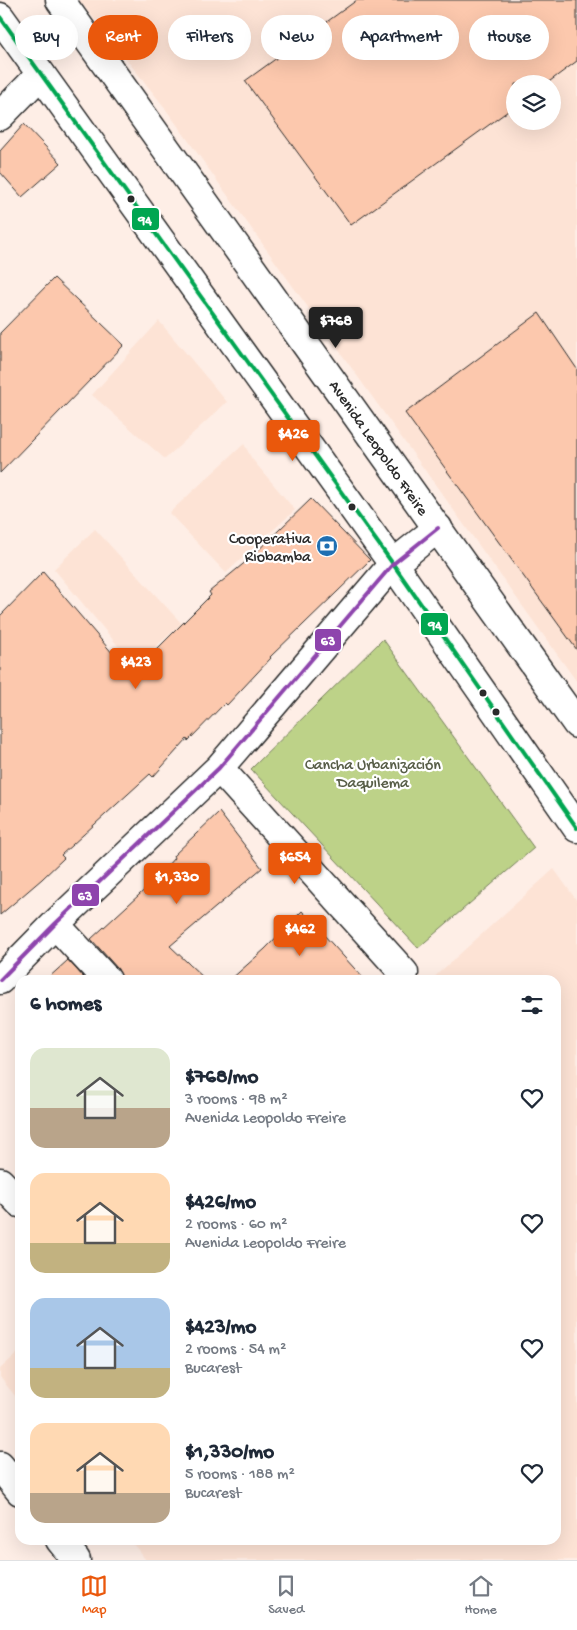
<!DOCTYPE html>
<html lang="en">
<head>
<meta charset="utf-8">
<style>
	:root { --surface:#fff; --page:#f2f2f3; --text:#1f2937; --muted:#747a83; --line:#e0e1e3; --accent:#ea580c }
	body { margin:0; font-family:"Gochi Hand",sans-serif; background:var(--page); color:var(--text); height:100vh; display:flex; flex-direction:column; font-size:19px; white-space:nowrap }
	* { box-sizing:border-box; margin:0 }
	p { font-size:16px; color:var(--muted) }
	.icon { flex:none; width:28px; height:28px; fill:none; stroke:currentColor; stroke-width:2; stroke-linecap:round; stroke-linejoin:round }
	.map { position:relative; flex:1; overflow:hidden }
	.side { position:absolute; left:15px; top:975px; width:546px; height:570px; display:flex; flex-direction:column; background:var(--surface); border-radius:15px; box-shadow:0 5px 20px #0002 }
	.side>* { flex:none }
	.banner { position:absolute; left:15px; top:15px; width:548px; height:45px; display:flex; gap:10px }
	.tools { position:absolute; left:506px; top:75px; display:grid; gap:10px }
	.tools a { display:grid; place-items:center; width:55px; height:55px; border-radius:50%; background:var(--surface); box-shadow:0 5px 20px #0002; font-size:25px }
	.price { position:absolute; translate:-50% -42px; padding:0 11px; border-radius:5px; background:var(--accent); color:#fff; font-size:16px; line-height:32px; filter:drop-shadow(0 1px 2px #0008) }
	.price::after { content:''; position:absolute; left:50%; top:30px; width:15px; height:11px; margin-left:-8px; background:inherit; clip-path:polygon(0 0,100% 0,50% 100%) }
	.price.on { background:#222; color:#fff }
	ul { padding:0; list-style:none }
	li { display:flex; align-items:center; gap:15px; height:125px; padding:0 15px }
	li span { display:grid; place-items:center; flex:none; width:140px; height:100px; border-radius:15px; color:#555 }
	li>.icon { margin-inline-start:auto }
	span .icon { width:60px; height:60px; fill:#fffc; stroke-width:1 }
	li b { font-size:21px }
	h2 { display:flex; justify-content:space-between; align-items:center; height:60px; padding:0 15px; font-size:21px }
	.tag { padding:0 18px; border-radius:22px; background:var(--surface); box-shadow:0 5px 20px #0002; font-size:18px; line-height:45px }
	.tag.on { background:var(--accent); color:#fff }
	.dock { display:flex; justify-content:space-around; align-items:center; height:70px; border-top:1px solid var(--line); background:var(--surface); font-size:14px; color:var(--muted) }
	.dock a { display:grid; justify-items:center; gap:2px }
	.dock .on { color:var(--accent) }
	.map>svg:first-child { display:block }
</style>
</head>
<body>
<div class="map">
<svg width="577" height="1560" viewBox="0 0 577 1560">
	<rect width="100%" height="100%" fill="#feeee6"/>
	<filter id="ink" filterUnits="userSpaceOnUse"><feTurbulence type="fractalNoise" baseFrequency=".02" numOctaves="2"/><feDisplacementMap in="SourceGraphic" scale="10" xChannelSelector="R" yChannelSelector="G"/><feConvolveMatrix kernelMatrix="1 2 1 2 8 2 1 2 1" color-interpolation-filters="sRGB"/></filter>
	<g filter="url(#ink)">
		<!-- built -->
		<path fill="#fde3d5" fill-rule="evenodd" d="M79,0H577V682L162,104ZM515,84H552V121H515Z
			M159,321L227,402L165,459L92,395Z
			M244,444L252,459L295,510L226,573L169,513Z
			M95,529L182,624L134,665L54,569Z
			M554,869L577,901V1560H146L130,1540H556V980H431Z
			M20,1351V1402L0,1377V1369Z"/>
		<!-- green -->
		<path fill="#bdd288" stroke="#747e5a" d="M383,639L534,848L418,948L251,769Z"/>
		<!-- building -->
		<path fill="#fcc8ad" stroke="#2b2b2b" d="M357,0H577V61L546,84H515V106L351,225L245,81Z
			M24,124L61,163L22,197L0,172V151Z
			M54,278L124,345L0,473V333Z
			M539,313L577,369V650L405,413Z
			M311,499L370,560L270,657L271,658L227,705L225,703L188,741L187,739L153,777L150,774L61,855L64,858L42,879L0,915V616L43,572L131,675L211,595L209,592L248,560Z
			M219,812L262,868L170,946L206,980H122L118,969L91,939L151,884L174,858L173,856Z
			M302,911L365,980H230L265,949Z
			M68,960L86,980H46Z"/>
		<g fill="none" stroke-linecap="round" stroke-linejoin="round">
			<!-- minor casing -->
			<g stroke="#2b2b2b" stroke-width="31">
				<path id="minor" d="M0,116L41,74
					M219,768L404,973
					M55,924L107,980
					M0,980L55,924L219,768L393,564L438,528
					M0,1182L20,1203
					M0,1466L20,1491
					M60,1540L76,1560"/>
			</g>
			<!-- major casing -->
			<g stroke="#2b2b2b" stroke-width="31">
				<path id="major" d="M60,0L577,724
					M0,17L393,564L577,828"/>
			</g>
			<!-- minor -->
			<use href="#minor" stroke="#fff" stroke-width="28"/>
			<!-- major -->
			<use href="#major" stroke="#fff" stroke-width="28"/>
			<!-- bus-1 casing -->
			<g stroke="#fff" stroke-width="8">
				<path id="bus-1" d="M0,17L393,564L577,828"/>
			</g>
			<!-- bus-2 casing -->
			<g stroke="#fff" stroke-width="8">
				<path id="bus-2" d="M0,980L55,924L219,768L393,564L438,528"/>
			</g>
			<!-- bus-1 -->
			<use href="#bus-1" stroke="#00a651" stroke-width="4"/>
			<!-- bus-2 -->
			<use href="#bus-2" stroke="#8e44ad" stroke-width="4"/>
		</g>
	</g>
	<!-- icons -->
	<defs>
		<g id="bank-disc" transform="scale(1.125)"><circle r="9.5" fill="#1f6fb2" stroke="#fff"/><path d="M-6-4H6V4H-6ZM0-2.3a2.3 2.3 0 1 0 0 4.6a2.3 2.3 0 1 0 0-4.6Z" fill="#fff"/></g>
	</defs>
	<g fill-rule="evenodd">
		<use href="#bank-disc" x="327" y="546"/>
	</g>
	<!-- markers -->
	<g fill="#2b2b2b" stroke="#fff" stroke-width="2">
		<circle cx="131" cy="199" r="4.5"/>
		<circle cx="352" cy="507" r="4.5"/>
		<circle cx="483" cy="693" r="4.5"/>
		<circle cx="496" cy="712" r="4.5"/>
	</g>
	<g text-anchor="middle" stroke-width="4.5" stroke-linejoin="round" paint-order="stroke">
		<!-- street labels -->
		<g font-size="16" fill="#2b2b2b" stroke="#fff">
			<text transform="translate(380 447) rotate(55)" y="6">Avenida Leopoldo Freire</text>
		</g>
		<!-- poi labels -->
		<g font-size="16" fill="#2b2b2b" stroke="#fff" text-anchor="end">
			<text x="311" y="543">Cooperativa<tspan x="311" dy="18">Riobamba</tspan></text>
		</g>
		<!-- park labels -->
		<g font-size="16" fill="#575d47" stroke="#fff">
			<text x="373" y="769">Cancha Urbanización<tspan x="373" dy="18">Daquilema</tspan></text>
		</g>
	</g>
	<g stroke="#fff" stroke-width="2">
		<rect x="131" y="207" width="29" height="24" rx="5" fill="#00a651"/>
		<rect x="420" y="612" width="29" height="24" rx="5" fill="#00a651"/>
		<rect x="314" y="628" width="28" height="24" rx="5" fill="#8e44ad"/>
		<rect x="71" y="883" width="29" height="24" rx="5" fill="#8e44ad"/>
	</g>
	<g font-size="14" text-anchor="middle" font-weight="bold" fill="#fff">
		<text x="145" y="224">94</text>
		<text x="435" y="629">94</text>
		<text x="328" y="645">63</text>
		<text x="85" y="900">63</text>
	</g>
</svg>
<div class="tools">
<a><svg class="icon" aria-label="layers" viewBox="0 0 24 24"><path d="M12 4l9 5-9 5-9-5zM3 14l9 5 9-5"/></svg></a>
</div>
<b class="price on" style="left:336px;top:349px">$768</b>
<b class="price" style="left:293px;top:462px">$426</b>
<b class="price" style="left:136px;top:690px">$423</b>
<b class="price" style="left:295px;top:885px">$654</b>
<b class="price" style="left:177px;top:905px">$1,330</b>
<b class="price" style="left:300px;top:957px">$462</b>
<div class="banner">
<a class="tag">Buy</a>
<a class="tag on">Rent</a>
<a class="tag">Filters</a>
<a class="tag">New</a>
<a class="tag">Apartment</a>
<a class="tag">House</a>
</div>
<section class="side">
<h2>6 homes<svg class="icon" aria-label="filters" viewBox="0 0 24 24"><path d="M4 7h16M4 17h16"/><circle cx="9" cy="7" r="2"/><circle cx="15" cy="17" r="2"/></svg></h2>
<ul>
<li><span style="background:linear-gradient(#dfe7d0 60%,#b9a48a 0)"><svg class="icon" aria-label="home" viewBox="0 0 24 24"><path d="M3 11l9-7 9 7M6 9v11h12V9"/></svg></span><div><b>$768/mo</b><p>3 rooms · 98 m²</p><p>Avenida Leopoldo Freire</p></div><svg class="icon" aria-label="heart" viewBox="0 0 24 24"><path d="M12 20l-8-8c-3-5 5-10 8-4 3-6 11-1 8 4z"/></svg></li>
<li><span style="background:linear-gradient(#ffd9b3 70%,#c2b280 0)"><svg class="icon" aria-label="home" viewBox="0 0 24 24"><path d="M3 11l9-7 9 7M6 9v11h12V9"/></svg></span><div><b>$426/mo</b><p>2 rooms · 60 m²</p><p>Avenida Leopoldo Freire</p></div><svg class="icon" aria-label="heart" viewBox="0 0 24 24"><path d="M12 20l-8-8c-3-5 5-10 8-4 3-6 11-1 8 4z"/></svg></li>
<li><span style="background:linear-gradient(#a9c7e8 70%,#c2b280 0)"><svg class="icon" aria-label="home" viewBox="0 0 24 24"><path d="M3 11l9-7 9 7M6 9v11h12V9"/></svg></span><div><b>$423/mo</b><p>2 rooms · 54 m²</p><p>Bucarest</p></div><svg class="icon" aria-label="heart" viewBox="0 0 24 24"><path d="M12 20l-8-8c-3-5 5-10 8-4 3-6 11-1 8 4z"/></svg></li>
<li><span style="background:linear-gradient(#ffd9b3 70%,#b9a48a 0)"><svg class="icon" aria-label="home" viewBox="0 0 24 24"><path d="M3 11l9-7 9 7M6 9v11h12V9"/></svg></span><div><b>$1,330/mo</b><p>5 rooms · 188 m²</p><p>Bucarest</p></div><svg class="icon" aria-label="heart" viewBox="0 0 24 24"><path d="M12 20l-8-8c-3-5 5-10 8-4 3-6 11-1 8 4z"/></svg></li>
</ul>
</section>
</div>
<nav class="dock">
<a class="on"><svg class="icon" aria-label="map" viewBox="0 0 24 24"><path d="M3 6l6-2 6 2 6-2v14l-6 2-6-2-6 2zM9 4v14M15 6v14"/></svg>Map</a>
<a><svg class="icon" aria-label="saved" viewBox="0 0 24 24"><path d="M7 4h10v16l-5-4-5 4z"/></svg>Saved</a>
<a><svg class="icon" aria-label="home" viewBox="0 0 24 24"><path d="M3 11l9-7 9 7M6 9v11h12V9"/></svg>Home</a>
</nav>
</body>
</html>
